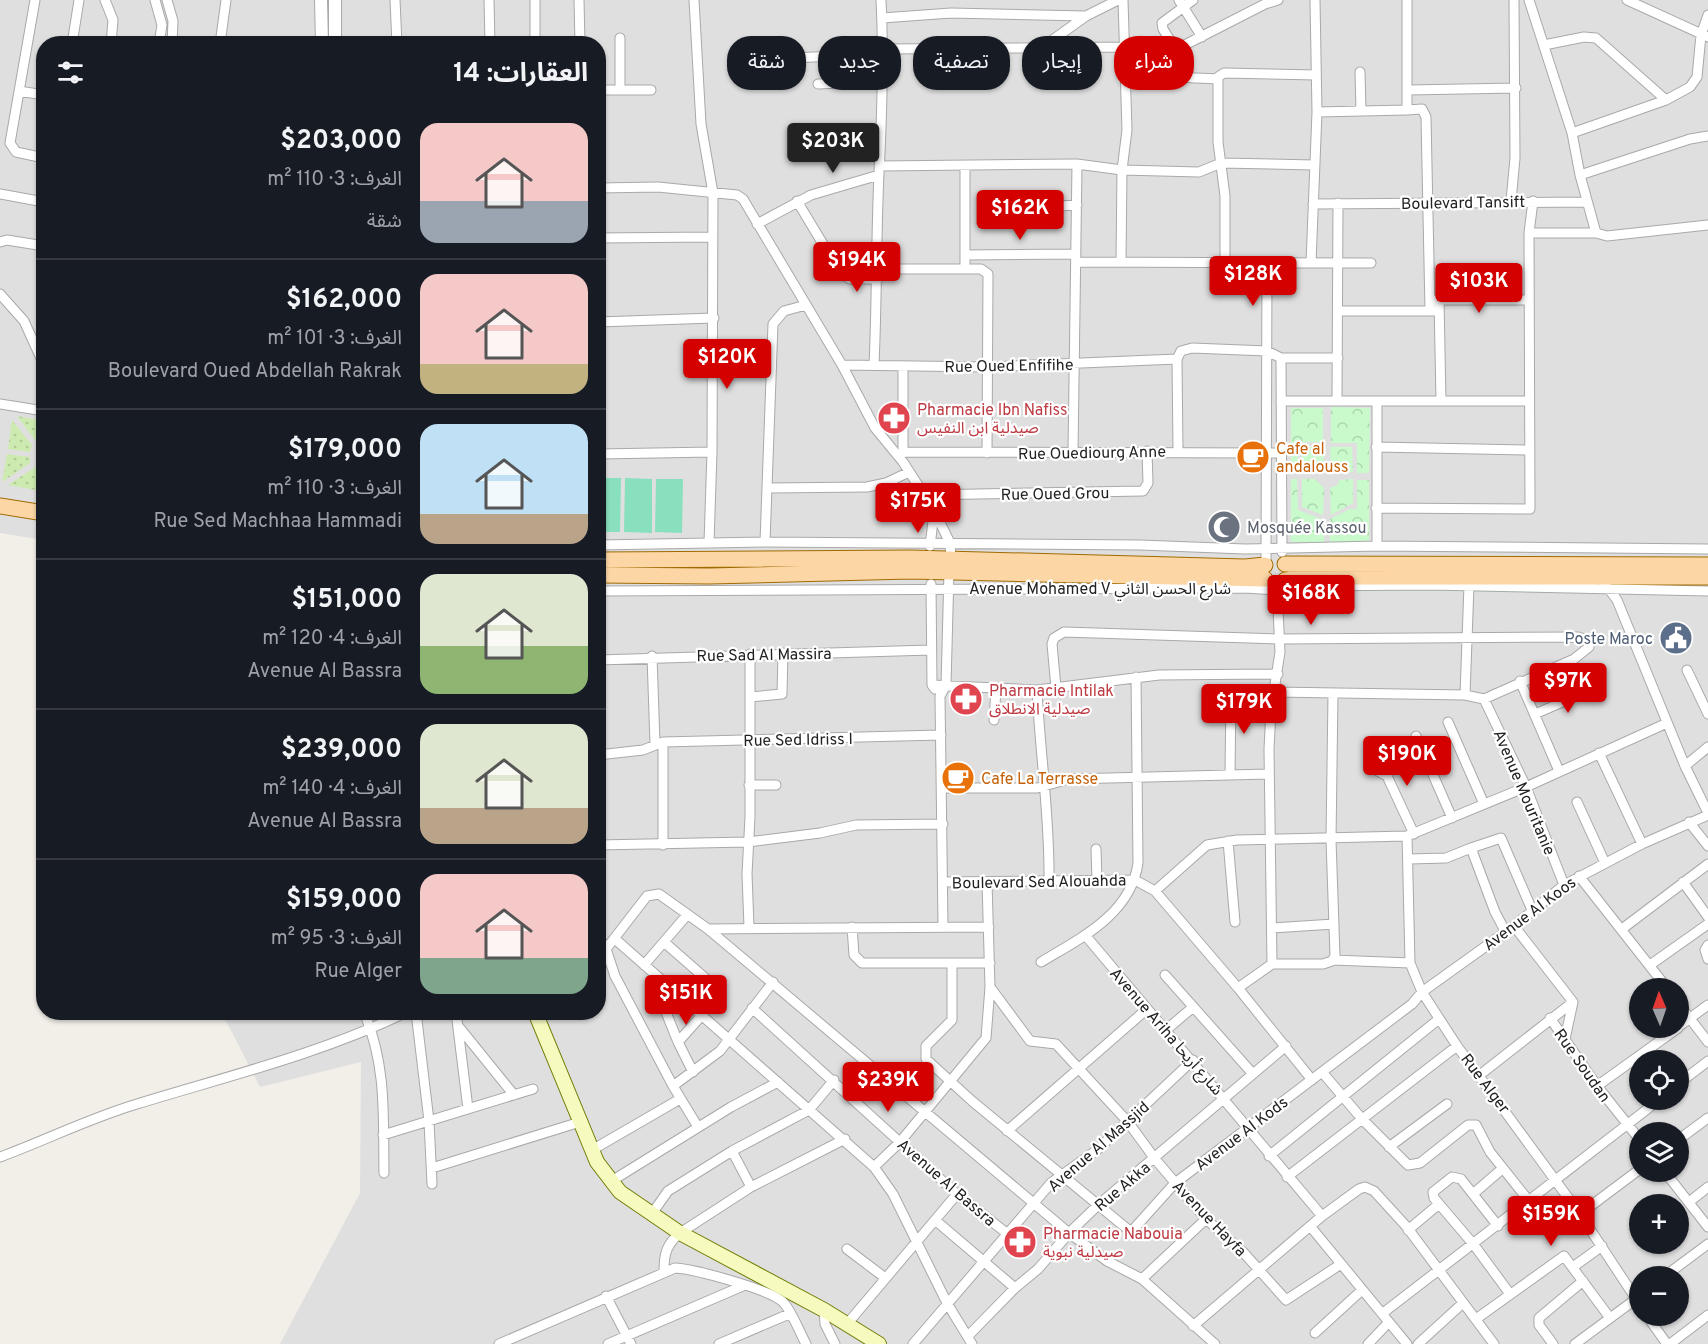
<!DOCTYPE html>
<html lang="ar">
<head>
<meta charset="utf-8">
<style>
	:root { --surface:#171b24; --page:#20242c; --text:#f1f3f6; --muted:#9ea1a6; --line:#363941; --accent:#d40000 }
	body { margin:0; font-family:Overpass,"Noto Sans Arabic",sans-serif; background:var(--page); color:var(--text); direction:rtl; height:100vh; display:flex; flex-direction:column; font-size:22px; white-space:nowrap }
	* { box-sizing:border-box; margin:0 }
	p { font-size:20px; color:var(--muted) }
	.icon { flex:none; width:33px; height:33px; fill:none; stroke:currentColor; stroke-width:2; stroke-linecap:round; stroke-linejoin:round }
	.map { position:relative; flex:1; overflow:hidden; direction:ltr }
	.panel { position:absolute; left:36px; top:36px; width:570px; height:984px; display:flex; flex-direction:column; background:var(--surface); border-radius:24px; box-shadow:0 2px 4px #0004; direction:rtl }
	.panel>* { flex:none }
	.hud { position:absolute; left:624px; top:36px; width:570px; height:54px; direction:rtl; display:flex; gap:12px }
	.needle { width:39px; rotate:358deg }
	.fabs { position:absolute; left:1629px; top:978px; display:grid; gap:12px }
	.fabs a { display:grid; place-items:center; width:60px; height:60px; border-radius:50%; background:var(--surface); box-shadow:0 2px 4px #0004; font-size:30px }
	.price { position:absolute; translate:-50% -51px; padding:0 14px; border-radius:6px; background:var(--accent); color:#fff; font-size:20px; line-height:39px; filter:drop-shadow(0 2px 3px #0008) }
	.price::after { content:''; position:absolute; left:50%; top:36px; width:18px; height:14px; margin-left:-9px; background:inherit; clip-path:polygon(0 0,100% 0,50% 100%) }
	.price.selected { background:#222; color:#fff }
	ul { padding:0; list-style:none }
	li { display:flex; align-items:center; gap:18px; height:150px; padding:0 18px }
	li+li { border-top:2px solid var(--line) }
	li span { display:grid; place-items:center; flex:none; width:168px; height:120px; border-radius:18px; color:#555 }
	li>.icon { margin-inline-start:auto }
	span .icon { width:72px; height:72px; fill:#fffc; stroke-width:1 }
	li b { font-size:26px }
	h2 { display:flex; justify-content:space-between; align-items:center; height:72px; padding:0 18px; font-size:26px }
	.tag { padding:0 21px; border-radius:24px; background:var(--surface); box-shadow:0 2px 4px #0004; font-size:21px; line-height:54px }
	.tag.selected { background:var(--accent); color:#fff }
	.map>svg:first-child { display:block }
</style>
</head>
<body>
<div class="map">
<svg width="1708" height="1344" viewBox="0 0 1708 1344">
	<defs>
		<pattern id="grass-dots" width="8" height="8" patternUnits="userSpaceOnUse" patternTransform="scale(1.5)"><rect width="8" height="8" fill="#cdebb0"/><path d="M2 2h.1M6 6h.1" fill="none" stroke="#b0c997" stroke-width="1.8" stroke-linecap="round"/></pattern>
		<pattern id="park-crowns" width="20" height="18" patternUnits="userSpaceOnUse" patternTransform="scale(1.5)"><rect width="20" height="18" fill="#c8facc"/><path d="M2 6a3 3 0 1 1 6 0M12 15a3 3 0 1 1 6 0" fill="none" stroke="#acd6af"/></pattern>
	</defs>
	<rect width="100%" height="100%" fill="#f2efe9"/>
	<!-- residential -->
	<path fill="#e0dfdf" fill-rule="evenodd" d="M0,0H1708V1344H280L360,1193L361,1062L260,1087L222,1013L598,1012V44H44L43,540L0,533ZM1640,988H1678V1028H1640ZM1640,1060H1678V1100H1640ZM1640,1132H1678V1172H1640ZM1640,1204H1678V1244H1640ZM1640,1276H1678V1316H1640Z"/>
	<!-- grass -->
	<path fill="url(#grass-dots)" d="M17,416L43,421V441L37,443Z
		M12,420L32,445L30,452L8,449Z
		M7,454L30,457V463L2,482Z
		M37,466L39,471L36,490L8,485Z"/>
	<!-- park -->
	<path fill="url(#park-crowns)" d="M1331,407L1370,408L1369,473H1357V443H1331Z
		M1291,408H1323V442H1298V472H1291Z
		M1302,446L1323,447L1324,465L1317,472H1302Z
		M1330,447H1352L1353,472L1337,473L1335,467L1331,465Z
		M1291,479H1297L1298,510L1324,520V543L1291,542Z
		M1302,479H1315L1324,488L1323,515L1302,507Z
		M1353,479V503L1331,515L1330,488L1338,485L1339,480Z
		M1357,480H1369V542H1330V519L1350,509H1357Z"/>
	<!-- pitch -->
	<path fill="#88e0be" d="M599,478H621L620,532H599Z
		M625,478L652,479V533L624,532Z
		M656,479H683L682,533L655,532Z"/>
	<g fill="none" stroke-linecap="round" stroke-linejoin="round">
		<!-- minor casing -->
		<g stroke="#a9a9a9" stroke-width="11">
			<path id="minor" d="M35,0L10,143L16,152L44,158
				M105,0L113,20L111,44
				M155,0L162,25L159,44
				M167,0L173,21L172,44
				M395,0L397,44
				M489,0L490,44
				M535,0V44
				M579,0L580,44
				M694,0L701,124L713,193L712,452L709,543
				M1179,0L1202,37
				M1529,0L1572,133L1580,175L1596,233
				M1627,0L1708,37
				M882,18L951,13L1086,16
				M72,44L79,0
				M220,44L226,0
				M1544,45L1584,37L1596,38L1666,100
				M884,49L1125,47
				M1040,49L1086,16L1118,0
				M1176,50L1163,29L1162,23L1193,0
				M767,59L884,54
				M1152,62C1171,81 1192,77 1218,79
				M1360,72L1361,111
				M1126,75L1265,4L1278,0
				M818,84L883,81
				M598,90H651
				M620,90V38
				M1408,90L1516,88
				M19,91L44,95
				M1407,110L1422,109L1426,117L1430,311
				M1317,112L1407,110V0
				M1572,133L1666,100L1690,87L1697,77L1701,35L1708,15
				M879,166L1077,164L1122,170L1199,172L1221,163L1314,165
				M1580,175L1690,139L1708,136
				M598,188L658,187L737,195L743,199L842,365L875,428L903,462L934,510L950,543L951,559
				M0,194L44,202
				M1048,200L1060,206L1077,205
				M797,201L841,274L850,279H878
				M1511,201L1515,158L1514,0
				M1313,204L1587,202
				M757,224L811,195L879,175
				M1529,233H1596L1607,236L1708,225
				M598,238L711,237
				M0,242L7,240L44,246
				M965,255L1076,254
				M1076,262L1371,263
				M1121,262L1122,170L1127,130L1123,0
				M1311,263L1317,112L1315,0
				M1225,264V196L1218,142V77L1224,73L1316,75
				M965,268V166
				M878,269H981L988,274L987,453
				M0,294L24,321L44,365
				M1435,300H1529
				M1439,300L1441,401
				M1338,311H1439
				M598,322L714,318
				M1281,358L1282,552
				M1177,359L1181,351L1192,348L1267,351L1281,358H1338
				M1177,359L1178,451
				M842,365L988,367L1177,359
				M874,365C877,301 876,237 879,173C882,115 884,58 881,0
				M1337,400L1338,203
				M1281,401H1529
				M0,404L44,411
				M1376,447L1529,450
				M903,452L1281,453
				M1073,453L1077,164
				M598,454L712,452
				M900,455L903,452V366
				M769,488L867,487L886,483L909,472
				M924,495L1143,491L1148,483L1147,451
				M1376,508L1530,509L1529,233L1533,201
				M765,542L773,324L784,311L806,305
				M598,545L765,542L1140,545L1245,549L1377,546L1708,549
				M930,546L934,513
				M1377,546V401
				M1266,564L1267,263
				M931,584L932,685L935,689
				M1605,584L1617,600L1685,766L1708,813
				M598,591L1245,588L1276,590L1301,586L1430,585L1708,591
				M652,656L655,744
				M598,660L931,650
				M1687,670L1708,714
				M1520,681L1559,771
				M932,685L1037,690L1159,675L1278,674
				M1056,688L1052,644L1054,638L1064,632L1280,639L1578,637L1587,640L1589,647L1574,659L1484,699L1465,695L1274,692
				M1037,690C1040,754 1050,817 1049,881
				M1465,695L1469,585
				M750,697L782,694L783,653
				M1484,699L1526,787L1564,885
				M1535,714L1590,690
				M994,720L996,690
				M1448,722L1484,804
				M1416,736L1452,818
				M663,742V845
				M1599,753L1642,844
				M598,755L643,750L663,742L941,735
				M1685,766L1708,747
				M1374,769L1387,776L1414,834
				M1230,775L1231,694
				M749,785H776
				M943,788H1037L1069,779L1269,774
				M1577,802L1605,863
				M1689,822L1708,846
				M1407,836L1410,963L1422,992L1457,1046L1580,1214L1640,1305
				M1228,841L1235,922
				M598,845L748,842L820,833L856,825L943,824
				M1096,849L1097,880
				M1409,859L1446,858L1471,848
				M1579,876L1667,988
				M943,882L1135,880L1155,891L1207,845L1237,840L1407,836L1526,787L1667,723
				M1683,882L1708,917
				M1155,891L1238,988L1312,1080
				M943,926L940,696L946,685L949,572
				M749,927L747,874L750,817V654
				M852,927L854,955L862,963H990
				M1272,928L1334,924
				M708,929L989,927
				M1622,929L1708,864
				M1505,931L1495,912L1471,848L1501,838L1532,910
				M1085,935L1322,1216L1359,1189L1365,1187L1374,1191L1406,1226L1494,1344
				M598,936L606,949
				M615,939L874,1167L893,1194L947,1303L972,1344
				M664,942L713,985
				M1708,945L1705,950L1708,959
				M1333,960L1410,963
				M1041,962C1081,938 1131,914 1138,863L1136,677
				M952,964V1020L926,1046V1059L972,1101L1131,1232L1175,1183L1412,1004L1422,992L1514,926L1564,885L1642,844L1708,815
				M1272,964L1269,749L1271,710L1280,652L1277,587
				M644,965L687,915
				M1650,965L1708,924
				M1165,975L1253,1074
				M990,987L1030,1041L1056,1044L1128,1122L1155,1159L1206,1219L1243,1252L1286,1300L1341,1264
				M1238,988L1272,964H1323L1332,961L1335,956L1331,840L1333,693
				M657,990L678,1042L693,1072
				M1678,1003L1708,1042
				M752,1008L957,1194L1009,1235
				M364,1012C387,1067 383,1116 384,1173
				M416,1012L429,1121L432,1184
				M456,1012L468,1109
				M1550,1018L1597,1086L1640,1140
				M459,1027L514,1095
				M1678,1027L1708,1005
				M1166,1030L1192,1008
				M1565,1039L1573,1002
				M678,1042L702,1015
				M1322,1072L1362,1119L1408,1165L1420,1163L1468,1125H1476L1490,1152L1529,1201
				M1481,1074L1573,1002L1514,926
				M1678,1084L1708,1061
				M673,1086L615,976L606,949L647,896L659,894L708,929L1069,1233L1107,1261L1142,1279L1215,1344
				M1597,1086L1678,1028
				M698,1127L673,1086L720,1051L773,982
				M1007,1131L1147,1009
				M383,1135L533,1089
				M1678,1140L1708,1118
				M1389,1147L1447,1104
				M592,1150L680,1099
				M732,1151L751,1187
				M1269,1156L1439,1019
				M0,1157C46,1140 90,1118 137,1104C228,1076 320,1054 407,1012
				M874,1167L900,1142L986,1038L990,987L987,882
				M432,1168L580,1122
				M1665,1172L1708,1227
				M1287,1177L1457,1046
				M610,1182L731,1107L778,1082
				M1473,1194L1502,1169
				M1689,1202L1708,1187
				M1580,1214L1640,1169
				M651,1215L668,1191L732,1151L809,1110L834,1080
				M935,1220L1015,1288
				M1310,1226L1407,1344
				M1498,1226L1461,1179L1452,1177L1433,1192L1434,1198L1474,1245L1510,1294
				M1408,1230L1439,1204
				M847,1249L884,1277
				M1573,1267L1602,1246
				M664,1270C664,1253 667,1244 680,1233L751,1187L845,1139
				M1665,1276L1708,1244
				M1142,1279L1206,1219
				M606,1296L631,1344
				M824,1310L825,1324L835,1344
				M1383,1313L1659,1100
				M1647,1316L1667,1344
				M1476,1319L1564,1256L1610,1318
				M847,1324L957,1194
				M1193,1326L1322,1216
				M1315,1333L1362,1290
				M968,1336L1015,1288L1038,1269L1069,1233L1097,1206L1286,1046
				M499,1344L675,1268C694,1269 773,1290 784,1303C793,1314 799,1331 806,1344
				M608,1344L745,1285
				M719,1344L789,1314
				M913,1344L1051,1183L1097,1150L1193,1060
				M1368,1344L1389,1322
				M1418,1344L1463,1303
				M1553,1344L1539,1325V1318L1583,1281
				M1575,1344L1640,1296
				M1670,1344L1708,1315"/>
		</g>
		<!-- tertiary casing -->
		<g stroke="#a9a9a9" stroke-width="14">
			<path id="tertiary" d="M321,0L322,44
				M335,0V44"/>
		</g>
		<!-- secondary casing -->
		<g stroke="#707d05" stroke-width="16">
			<path id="secondary" d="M535,1012L597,1162L620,1192L680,1233L824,1310L879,1344"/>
		</g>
		<!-- primary casing -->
		<g stroke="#a06b00" stroke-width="17">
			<path id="primary" d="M0,506L44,513
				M598,560L910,558L1245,567L1265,565
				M1285,564L1708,565
				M598,575L709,576L910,571L1265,579
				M1285,580L1301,577H1708"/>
		</g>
		<!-- minor -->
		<use href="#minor" stroke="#fff" stroke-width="9"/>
		<!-- tertiary -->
		<use href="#tertiary" stroke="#fff" stroke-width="12"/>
		<!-- secondary -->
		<use href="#secondary" stroke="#f7fabf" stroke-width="14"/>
		<!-- primary -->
		<use href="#primary" stroke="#fcd6a4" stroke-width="15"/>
	</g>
	<!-- icons -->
	<defs>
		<g id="pharmacy-disc" transform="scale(1.725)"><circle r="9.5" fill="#e0444e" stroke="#fff"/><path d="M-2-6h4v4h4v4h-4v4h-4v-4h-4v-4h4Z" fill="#fff"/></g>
		<g id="cafe-disc" transform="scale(1.725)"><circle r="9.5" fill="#e8710a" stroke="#fff"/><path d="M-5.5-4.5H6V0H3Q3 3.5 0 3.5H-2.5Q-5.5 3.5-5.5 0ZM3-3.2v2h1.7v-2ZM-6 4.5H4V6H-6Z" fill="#fff"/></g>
		<g id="mosque-disc" transform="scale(1.725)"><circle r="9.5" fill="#6b7280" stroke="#fff"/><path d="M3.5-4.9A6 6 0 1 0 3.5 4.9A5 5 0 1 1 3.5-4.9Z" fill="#fff"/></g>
		<g id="civic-disc" transform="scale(1.725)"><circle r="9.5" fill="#5c6f8a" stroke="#fff"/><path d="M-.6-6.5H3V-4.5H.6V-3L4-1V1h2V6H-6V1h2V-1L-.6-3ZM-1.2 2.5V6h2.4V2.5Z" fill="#fff"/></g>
	</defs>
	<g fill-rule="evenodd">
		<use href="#pharmacy-disc" x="894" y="418"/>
		<use href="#cafe-disc" x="1253" y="457"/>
		<use href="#mosque-disc" x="1224" y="527"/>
		<use href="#civic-disc" x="1676" y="638"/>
		<use href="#pharmacy-disc" x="966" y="699"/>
		<use href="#cafe-disc" x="958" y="778"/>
		<use href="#pharmacy-disc" x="1020" y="1242"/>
	</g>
	<g text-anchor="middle" stroke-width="4.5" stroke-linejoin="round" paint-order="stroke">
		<!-- street labels -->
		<g font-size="16" fill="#222" stroke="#fff">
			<text transform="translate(1463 202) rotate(-1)" y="6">Boulevard Tansift</text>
			<text transform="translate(1009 365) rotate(-1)" y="6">Rue Oued Enfifihe</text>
			<text transform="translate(1092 452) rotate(-1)" y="6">Rue Ouediourg Anne</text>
			<text transform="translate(1055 493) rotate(-1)" y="6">Rue Oued Grou</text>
			<text x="1100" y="594">Avenue Mohamed V شارع الحسن الثاني</text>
			<text transform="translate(764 654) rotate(-1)" y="6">Rue Sad Al Massira</text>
			<text transform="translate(798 739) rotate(-1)" y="6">Rue Sed Idriss I</text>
			<text transform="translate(1525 792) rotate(67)" y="6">Avenue Mouritanie</text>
			<text transform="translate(1039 881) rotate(-1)" y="6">Boulevard Sed Alouahda</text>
			<text transform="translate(1529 913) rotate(-37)" y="6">Avenue Al Koos</text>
			<text transform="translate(1167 1031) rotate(49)" y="6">Avenue Ariha شارع أريحا</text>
			<text transform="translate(1583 1065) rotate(55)" y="6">Rue Soudan</text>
			<text transform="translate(1486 1083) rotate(53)" y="6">Rue Alger</text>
			<text transform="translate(1241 1133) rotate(-37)" y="6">Avenue Al Kods</text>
			<text transform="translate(1098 1146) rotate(-41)" y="6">Avenue Al Massjid</text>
			<text transform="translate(947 1182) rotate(41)" y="6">Avenue Al Bassra</text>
			<text transform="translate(1122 1186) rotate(-40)" y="6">Rue Akka</text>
			<text transform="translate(1210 1218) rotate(46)" y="6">Avenue Hayfa</text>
		</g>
		<!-- health labels -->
		<g font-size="16" fill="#be3a42" stroke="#fff" text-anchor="start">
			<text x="917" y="415">Pharmacie Ibn Nafiss<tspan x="917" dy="18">صيدلية ابن النفيس</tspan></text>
			<text x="989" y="696">Pharmacie Intilak<tspan x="989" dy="18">صيدلية الانطلاق</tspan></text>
			<text x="1043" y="1239">Pharmacie Nabouia<tspan x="1043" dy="18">صيدلية نبوية</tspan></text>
		</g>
		<!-- food labels -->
		<g font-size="16" fill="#c56008" stroke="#fff" text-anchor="start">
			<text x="1276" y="454">Cafe al<tspan x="1276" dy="18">andalouss</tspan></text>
			<text x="981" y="784">Cafe La Terrasse</text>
		</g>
		<!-- worship labels -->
		<g font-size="16" fill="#5b616d" stroke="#fff" text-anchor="start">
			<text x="1247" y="533">Mosquée Kassou</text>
		</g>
		<!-- service labels -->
		<g font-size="16" fill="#4e5e75" stroke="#fff" text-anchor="end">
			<text x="1653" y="644">Poste Maroc</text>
		</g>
	</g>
</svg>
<div class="fabs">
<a><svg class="needle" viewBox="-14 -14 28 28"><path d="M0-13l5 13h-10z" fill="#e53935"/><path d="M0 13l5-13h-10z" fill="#9ea1a6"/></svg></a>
<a><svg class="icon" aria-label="locate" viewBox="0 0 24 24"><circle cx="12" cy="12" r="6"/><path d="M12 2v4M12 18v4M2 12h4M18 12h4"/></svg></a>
<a><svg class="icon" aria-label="layers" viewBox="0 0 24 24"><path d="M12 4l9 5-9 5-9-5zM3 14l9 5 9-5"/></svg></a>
<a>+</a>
<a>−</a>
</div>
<b class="price selected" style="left:833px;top:174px">$203K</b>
<b class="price" style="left:1020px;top:241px">$162K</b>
<b class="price" style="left:857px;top:293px">$194K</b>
<b class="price" style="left:1253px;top:307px">$128K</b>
<b class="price" style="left:1479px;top:314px">$103K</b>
<b class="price" style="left:727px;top:390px">$120K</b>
<b class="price" style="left:918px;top:534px">$175K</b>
<b class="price" style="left:1311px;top:626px">$168K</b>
<b class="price" style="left:1568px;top:714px">$97K</b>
<b class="price" style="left:1244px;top:735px">$179K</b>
<b class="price" style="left:1407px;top:787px">$190K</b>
<b class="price" style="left:686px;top:1026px">$151K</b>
<b class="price" style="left:888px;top:1113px">$239K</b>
<b class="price" style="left:1551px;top:1247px">$159K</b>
<div class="hud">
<a class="tag selected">شراء</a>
<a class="tag">إيجار</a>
<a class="tag">تصفية</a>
<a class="tag">جديد</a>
<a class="tag">شقة</a>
</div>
<section class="panel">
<h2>العقارات: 14<svg class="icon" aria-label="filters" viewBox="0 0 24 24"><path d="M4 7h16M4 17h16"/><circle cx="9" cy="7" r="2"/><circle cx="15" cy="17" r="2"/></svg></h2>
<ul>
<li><span style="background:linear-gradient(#f6c9c9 65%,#9aa5b1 0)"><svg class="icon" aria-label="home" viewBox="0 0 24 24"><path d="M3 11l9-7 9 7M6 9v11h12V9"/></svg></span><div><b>$203,000</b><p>الغرف: 3 · 110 m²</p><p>شقة</p></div></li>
<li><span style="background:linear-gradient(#f6c9c9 75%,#c2b280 0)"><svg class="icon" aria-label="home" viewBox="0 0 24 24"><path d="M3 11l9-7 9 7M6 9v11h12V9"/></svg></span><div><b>$162,000</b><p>الغرف: 3 · 101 m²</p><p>Boulevard Oued Abdellah Rakrak</p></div></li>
<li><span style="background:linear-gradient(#bfe0f5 75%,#b9a48a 0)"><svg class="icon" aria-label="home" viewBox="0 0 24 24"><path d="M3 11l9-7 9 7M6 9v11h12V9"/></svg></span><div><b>$179,000</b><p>الغرف: 3 · 110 m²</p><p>Rue Sed Machhaa Hammadi</p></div></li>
<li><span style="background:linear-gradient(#dfe7d0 60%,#8fb573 0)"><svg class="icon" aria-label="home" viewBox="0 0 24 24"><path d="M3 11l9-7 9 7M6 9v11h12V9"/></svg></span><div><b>$151,000</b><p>الغرف: 4 · 120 m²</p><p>Avenue Al Bassra</p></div></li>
<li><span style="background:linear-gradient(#dfe7d0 70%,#b9a48a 0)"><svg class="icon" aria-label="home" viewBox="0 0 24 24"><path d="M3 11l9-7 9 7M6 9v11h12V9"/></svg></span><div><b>$239,000</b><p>الغرف: 4 · 140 m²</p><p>Avenue Al Bassra</p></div></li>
<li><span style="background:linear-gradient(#f6c9c9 70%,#7fa58c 0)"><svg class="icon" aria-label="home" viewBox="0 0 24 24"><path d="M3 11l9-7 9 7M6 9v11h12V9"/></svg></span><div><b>$159,000</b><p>الغرف: 3 · 95 m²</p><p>Rue Alger</p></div></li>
</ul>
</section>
</div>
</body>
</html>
